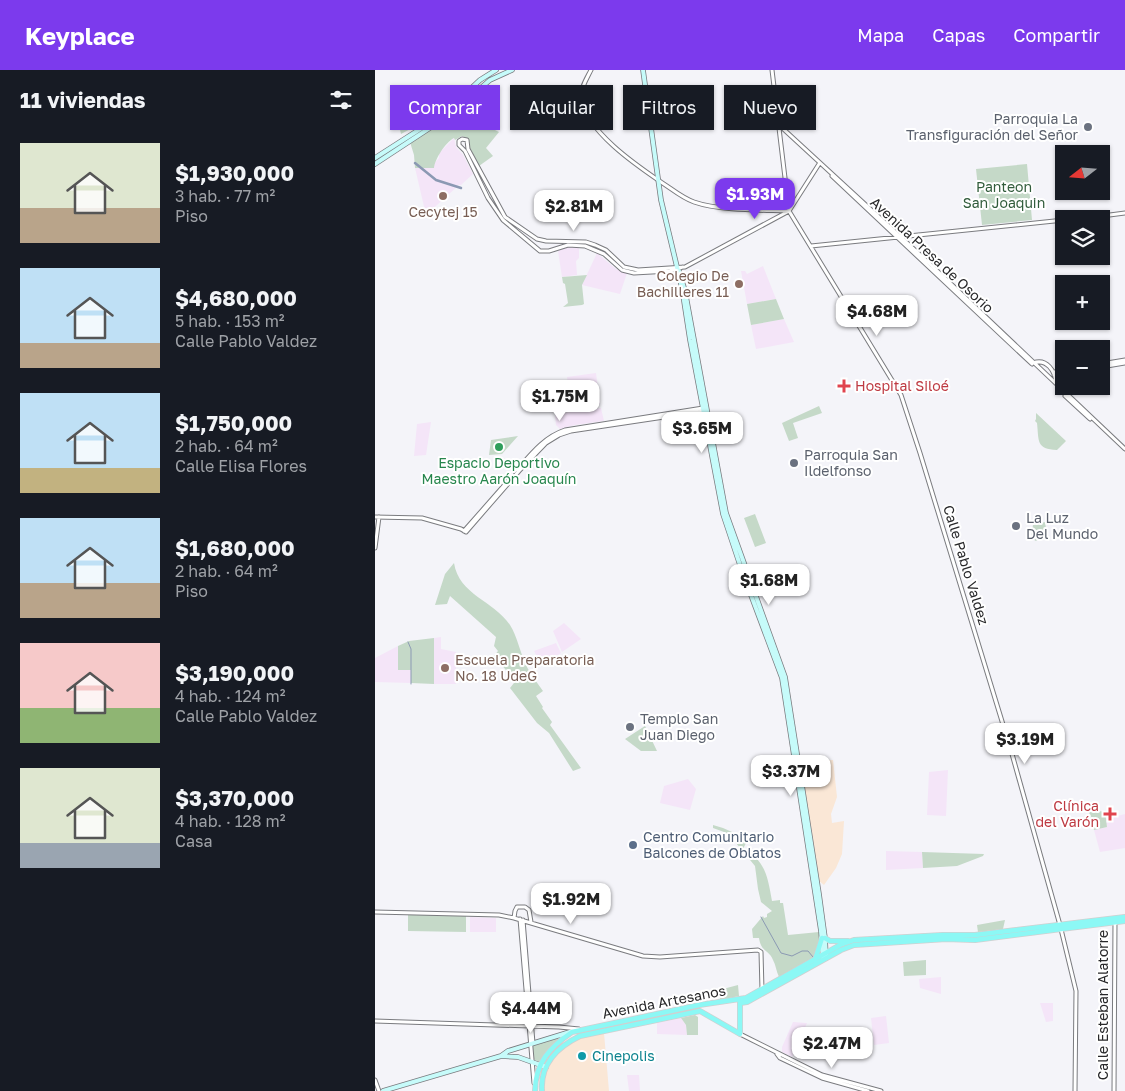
<!DOCTYPE html>
<html lang="es">
<head>
<meta charset="utf-8">
<style>
	:root { --surface:#171b24; --page:#20242c; --text:#f1f3f6; --muted:#9ea1a6; --accent:#7c3aed }
	body { margin:0; font-family:"Golos Text",sans-serif; background:var(--page); color:var(--text); height:100vh; display:flex; flex-direction:column; font-size:19px; white-space:nowrap }
	* { box-sizing:border-box; margin:0 }
	p { font-size:16px; color:var(--muted) }
	.icon { flex:none; width:28px; height:28px; fill:none; stroke:currentColor; stroke-width:2; stroke-linecap:round; stroke-linejoin:round }
	.map { position:relative; flex:1; overflow:hidden }
	.sheet { display:flex; flex-direction:column; background:var(--surface); width:375px }
	.sheet>* { flex:none }
	.banner { position:absolute; left:15px; top:15px; width:475px; height:45px; display:flex; gap:10px }
	.needle { width:32px; rotate:253deg }
	.buttons { position:absolute; left:680px; top:75px; display:grid; gap:10px }
	.buttons a { display:grid; place-items:center; width:55px; height:55px; border-radius:0px; background:var(--surface); box-shadow:0 1px 4px #0004; font-size:25px }
	.price { position:absolute; translate:-50% -42px; padding:0 11px; border-radius:10px; background:#fff; color:#222; font-size:16px; line-height:32px; filter:drop-shadow(0 1px 2px #0008) }
	.price::after { content:''; position:absolute; left:50%; top:30px; width:15px; height:11px; margin-left:-8px; background:inherit; clip-path:polygon(0 0,100% 0,50% 100%) }
	.price.on { background:var(--accent); color:#fff }
	ul { padding:0; list-style:none }
	li { display:flex; align-items:center; gap:15px; height:125px; padding:0 20px }
	li span { display:grid; place-items:center; flex:none; width:140px; height:100px; border-radius:0px; color:#555 }
	li>.icon { margin-inline-start:auto }
	span .icon { width:60px; height:60px; fill:#fffc; stroke-width:1 }
	li b { font-size:21px }
	h2 { display:flex; justify-content:space-between; align-items:center; height:60px; padding:0 20px; font-size:21px }
	.tag { padding:0 18px; border-radius:0px; background:var(--surface); box-shadow:0 1px 4px #0004; font-size:18px; line-height:45px }
	.tag.on { background:var(--accent); color:#fff }
	header { display:flex; align-items:center; gap:30px; box-sizing:border-box; height:70px; padding:0 25px; background:var(--accent); color:#fff }
	header strong { font-size:24px }
	nav { display:flex; gap:28px; margin-inline-start:auto; font-size:18px }
	main { display:flex; flex:1; min-height:0 }
	.map>svg:first-child { display:block }
</style>
</head>
<body>
<header>
<strong>Keyplace</strong>
<nav><a>Mapa</a><a>Capas</a><a>Compartir</a></nav>
</header>
<main>
<section class="sheet">
<h2>11 viviendas<svg class="icon" aria-label="filters" viewBox="0 0 24 24"><path d="M4 7h16M4 17h16"/><circle cx="9" cy="7" r="2"/><circle cx="15" cy="17" r="2"/></svg></h2>
<ul>
<li><span style="background:linear-gradient(#dfe7d0 65%,#b9a48a 0)"><svg class="icon" aria-label="home" viewBox="0 0 24 24"><path d="M3 11l9-7 9 7M6 9v11h12V9"/></svg></span><div><b>$1,930,000</b><p>3 hab. · 77 m²</p><p>Piso</p></div></li>
<li><span style="background:linear-gradient(#bfe0f5 75%,#b9a48a 0)"><svg class="icon" aria-label="home" viewBox="0 0 24 24"><path d="M3 11l9-7 9 7M6 9v11h12V9"/></svg></span><div><b>$4,680,000</b><p>5 hab. · 153 m²</p><p>Calle Pablo Valdez</p></div></li>
<li><span style="background:linear-gradient(#bfe0f5 75%,#c2b280 0)"><svg class="icon" aria-label="home" viewBox="0 0 24 24"><path d="M3 11l9-7 9 7M6 9v11h12V9"/></svg></span><div><b>$1,750,000</b><p>2 hab. · 64 m²</p><p>Calle Elisa Flores</p></div></li>
<li><span style="background:linear-gradient(#bfe0f5 65%,#b9a48a 0)"><svg class="icon" aria-label="home" viewBox="0 0 24 24"><path d="M3 11l9-7 9 7M6 9v11h12V9"/></svg></span><div><b>$1,680,000</b><p>2 hab. · 64 m²</p><p>Piso</p></div></li>
<li><span style="background:linear-gradient(#f6c9c9 65%,#8fb573 0)"><svg class="icon" aria-label="home" viewBox="0 0 24 24"><path d="M3 11l9-7 9 7M6 9v11h12V9"/></svg></span><div><b>$3,190,000</b><p>4 hab. · 124 m²</p><p>Calle Pablo Valdez</p></div></li>
<li><span style="background:linear-gradient(#dfe7d0 75%,#9aa5b1 0)"><svg class="icon" aria-label="home" viewBox="0 0 24 24"><path d="M3 11l9-7 9 7M6 9v11h12V9"/></svg></span><div><b>$3,370,000</b><p>4 hab. · 128 m²</p><p>Casa</p></div></li>
</ul>
</section>
<div class="map">
<svg width="750" height="1021" viewBox="0 0 750 1021">
	<rect width="100%" height="100%" fill="#f4f4f9"/>
	<!-- commercial -->
	<path fill="#fae7d6" d="M458,690L462,727L456,744L457,753L469,751L467,784L461,798L449,815L444,811L425,692Z
		M229,963L234,1021H169V1010L173,997L184,981L204,968Z"/>
	<!-- education -->
	<path fill="#f4e5f8" d="M79,68L81,77L88,85L98,104L86,115H84L51,145L40,98L56,97L64,88V83Z
		M192,177H204V188L201,191L202,205L187,207L183,181Z
		M222,183L241,199L252,203L245,224L207,215Z
		M388,196L401,229L372,234L366,201H370L372,204Z
		M409,249L419,272L381,279L376,255Z
		M221,303L225,334L196,338L192,307Z
		M226,338L229,351L200,355L185,359L181,355L180,344Z
		M56,352L51,385L39,386L42,354Z
		M189,553L206,569L187,582L178,561Z
		M66,567V579L81,582V614H59V568Z
		M181,573L186,583L167,596L159,581Z
		M23,576V599L36,600V613L0,612V588Z
		M573,700L571,746L552,745L554,702Z
		M313,709L321,719L315,740L285,733L289,716Z
		M750,744V778L725,782L719,760L732,757L730,749Z
		M511,781L547,782L548,798L511,800Z
		M95,847L121,848V862H95Z
		M566,907V924L545,918L544,909Z
		M665,933H678V951L671,952Z
		M511,946L514,973L499,975L496,948Z
		M306,948L311,955L312,965L282,964V953Z
		M418,952L432,953L417,987L407,982V977Z
		M252,1005H264L265,1021H254Z"/>
	<!-- green -->
	<path fill="#c5d9c8" d="M81,41L124,62L111,78L118,86L104,96L94,77V69L87,66L80,70L79,68C70,73 60,89 59,98H40L39,85L35,72Z
		M40,43L50,51L26,64L23,51Z
		M652,94L657,150L607,155L601,99Z
		M212,205L207,215L209,234L207,235L188,237L193,233L190,214L188,213L187,207Z
		M401,229L409,249L376,255L372,234Z
		M444,336L447,343L418,353L423,368L414,371L407,353Z
		M661,343L691,371L682,380C661,379 664,371 662,353L660,351L661,349Z
		M143,366L127,384L114,385L116,370Z
		M380,444L391,473L380,477L369,448Z
		M670,452L672,465L665,467L661,471L656,468L658,455Z
		M79,493C84,525 118,530 135,555C142,566 145,582 151,595C155,604 162,612 168,621L161,626L168,637L167,638L177,652L175,655L206,698L198,701L174,663L162,653L135,618L139,613L136,609L137,607L119,586L123,581L119,576L121,567L75,526L72,534L60,535L70,504Z
		M59,568V614L36,613V600H23V576L34,571Z
		M270,656L282,681H266L250,669Z
		M730,741L732,757L719,760L714,742Z
		M338,755L348,758L373,769L368,779C391,790 393,809 397,831L405,830V833H408L413,865L444,862L445,869L439,887L404,907C401,901 401,895 398,890C394,880 386,882 384,868H378L377,859L388,846L389,848L392,847V844L397,841L386,832L383,819L380,796L356,767L349,762L338,758Z
		M547,782L609,784L608,786L582,796L548,798Z
		M33,844L91,845V862L33,861Z
		M630,850L628,859L603,862L602,855Z
		M551,890V905L529,906L528,892Z
		M363,915L364,926L344,930L346,927L348,919Z
		M320,945L323,947V965H312L311,955L306,948Z
		M190,965L165,992L158,989L157,975Z"/>
	<g fill="none" stroke-linecap="round" stroke-linejoin="round">
		<!-- stream -->
		<path stroke="#8b99b3" stroke-width="1" d="M33,572L36,579V614
			M386,847L406,883L417,886L427,881H433L438,887"/>
		<!-- canal -->
		<path stroke="#8b99b3" stroke-width="2.5" d="M40,93L61,110L86,118"/>
		<!-- tertiary casing -->
		<g stroke="#7a7b7f" stroke-width="5">
			<path id="tertiary" d="M216,0C212,8 205,19 206,28C211,61 261,95 286,112C297,119 307,128 319,132C345,141 386,140 414,141
				M397,0L414,141L526,325L545,383L637,684L685,855L701,921L700,1021
				M404,55L555,194L750,379
				M457,106L657,294
				M704,149L750,143
				M436,176L689,150
				M308,197L295,201L259,203L247,200L229,184L210,176L193,175L174,181H165L128,150L113,128L90,81L84,75V71L87,69L92,70L93,79L130,147L162,169L171,171L211,172L220,175L231,180L249,197L263,200L310,197L414,141L444,94
				M658,293C672,288 680,301 681,313
				M726,294L750,290
				M726,297L750,293
				M679,302L689,301
				M679,305L689,303
				M690,326L715,349
				M142,400C156,384 169,367 190,360L328,338
				M0,447L47,448L86,459L91,462L144,401L171,373L184,365L196,361L329,341
				M89,461L133,411
				M0,478L4,447
				M0,842L124,845L139,848L268,886L285,887L383,880L386,882L387,920
				M139,848L140,841L142,837H150L154,840L156,852
				M145,849L159,1013
				M148,850L158,973
				M0,951L184,957L204,959
				M365,964L447,1005L506,1021
				M402,984L405,988L447,1008L493,1021
				M0,1010L4,1021
				M739,1021L740,851"/>
		</g>
		<!-- secondary casing -->
		<g stroke="#7a7b7f" stroke-width="5.5">
			<path id="secondary" d="M268,0L286,130L307,218L315,270L348,444L367,501L407,608L446,861L448,887
				M0,88L70,43L105,10L121,0
				M0,94L73,46L115,10L137,0
				M304,201L310,221L351,443L410,607L444,824L450,868L451,888
				M126,986L143,987L171,997
				M8,1021L126,986L133,981L195,962"/>
		</g>
		<!-- primary casing -->
		<g stroke="#d0d0d0" stroke-width="6">
			<path id="primary" d="M450,868L455,871H473
				M440,890L447,868
				M365,933L372,932L466,880L479,875L571,869L600,870L750,851
				M160,1021C160,993 175,977 197,962L324,935L371,928L465,875L479,870L568,865H600L750,847
				M167,1021C165,995 182,977 205,966L325,941L365,964V931"/>
		</g>
		<!-- tertiary -->
		<use href="#tertiary" stroke="#fff" stroke-width="3"/>
		<!-- secondary -->
		<use href="#secondary" stroke="#c6fbfa" stroke-width="4"/>
		<!-- primary -->
		<use href="#primary" stroke="#8cf8f5" stroke-width="4.5"/>
	</g>
	<!-- markers -->
	<g fill="#6b7280" stroke="#fff" stroke-width="2">
		<circle cx="713" cy="57" r="5"/>
		<circle cx="419" cy="393" r="5"/>
		<circle cx="641" cy="456" r="5"/>
		<circle cx="255" cy="657" r="5"/>
	</g>
	<g fill="#8d6e63" stroke="#fff" stroke-width="2">
		<circle cx="68" cy="126" r="5"/>
		<circle cx="364" cy="214" r="5"/>
		<circle cx="70" cy="598" r="5"/>
	</g>
	<g fill="#e0444e" stroke="#fff" stroke-width="2">
		<path d="M466.5 308.5h5v5h5v5h-5v5h-5v-5h-5v-5h5z"/>
		<path d="M732.5 736.5h5v5h5v5h-5v5h-5v-5h-5v-5h5z"/>
	</g>
	<circle fill="#2e9e5b" stroke="#fff" stroke-width="2" cx="124" cy="377" r="5"/>
	<circle fill="#5c6f8a" stroke="#fff" stroke-width="2" cx="258" cy="775" r="5"/>
	<circle fill="#0f9aa8" stroke="#fff" stroke-width="2" cx="207" cy="986" r="5"/>
	<g text-anchor="middle" stroke-width="4" stroke-linejoin="round" paint-order="stroke">
		<!-- worship labels -->
		<g font-size="14" fill="#5b616d" stroke="#fff" text-anchor="start">
			<text x="703" y="54" text-anchor="end">Parroquia La<tspan x="703" dy="16">Transfiguración del Señor</tspan></text>
			<text x="429" y="390">Parroquia San<tspan x="429" dy="16">Ildelfonso</tspan></text>
			<text x="651" y="453">La Luz<tspan x="651" dy="16">Del Mundo</tspan></text>
			<text x="265" y="654">Templo San<tspan x="265" dy="16">Juan Diego</tspan></text>
		</g>
		<!-- park labels -->
		<g font-size="14" fill="#315c3b" stroke="#fff">
			<text x="629" y="122">Panteon<tspan x="629" dy="16">San Joaquin</tspan></text>
		</g>
		<!-- education labels -->
		<g font-size="14" fill="#785e54" stroke="#fff">
			<text x="68" y="147">Cecytej 15</text>
			<text x="354" y="211" text-anchor="end">Colegio De<tspan x="354" dy="16">Bachilleres 11</tspan></text>
			<text x="80" y="595" text-anchor="start">Escuela Preparatoria<tspan x="80" dy="16">No. 18 UdeG</tspan></text>
		</g>
		<!-- street labels -->
		<g font-size="14" fill="#28282a" stroke="#fff">
			<text transform="translate(557 185) rotate(43)" y="5">Avenida Presa de Osorio</text>
			<text transform="translate(591 495) rotate(73)" y="5">Calle Pablo Valdez</text>
			<text transform="translate(289 932) rotate(-11)" y="5">Avenida Artesanos</text>
			<text transform="translate(728 935) rotate(-90)" y="5">Calle Esteban Alatorre</text>
		</g>
		<!-- health labels -->
		<g font-size="14" fill="#be3a42" stroke="#fff" text-anchor="start">
			<text x="480" y="321">Hospital Siloé</text>
			<text x="724" y="741" text-anchor="end">Clínica<tspan x="724" dy="16">del Varón</tspan></text>
		</g>
		<!-- leisure labels -->
		<g font-size="14" fill="#27864d" stroke="#fff">
			<text x="124" y="398">Espacio Deportivo<tspan x="124" dy="16">Maestro Aarón Joaquín</tspan></text>
		</g>
		<!-- service labels -->
		<g font-size="14" fill="#4e5e75" stroke="#fff" text-anchor="start">
			<text x="268" y="772">Centro Comunitario<tspan x="268" dy="16">Balcones de Oblatos</tspan></text>
		</g>
		<!-- culture labels -->
		<g font-size="14" fill="#0d838f" stroke="#fff" text-anchor="start">
			<text x="217" y="991">Cinepolis</text>
		</g>
	</g>
</svg>
<div class="buttons">
<a><svg class="needle" viewBox="-14 -14 28 28"><path d="M0-13l5 13h-10z" fill="#e53935"/><path d="M0 13l5-13h-10z" fill="#9ea1a6"/></svg></a>
<a><svg class="icon" aria-label="layers" viewBox="0 0 24 24"><path d="M12 4l9 5-9 5-9-5zM3 14l9 5 9-5"/></svg></a>
<a>+</a>
<a>−</a>
</div>
<b class="price on" style="left:380px;top:150px">$1.93M</b>
<b class="price" style="left:199px;top:162px">$2.81M</b>
<b class="price" style="left:502px;top:267px">$4.68M</b>
<b class="price" style="left:185px;top:352px">$1.75M</b>
<b class="price" style="left:327px;top:384px">$3.65M</b>
<b class="price" style="left:394px;top:536px">$1.68M</b>
<b class="price" style="left:650px;top:695px">$3.19M</b>
<b class="price" style="left:416px;top:727px">$3.37M</b>
<b class="price" style="left:196px;top:855px">$1.92M</b>
<b class="price" style="left:156px;top:964px">$4.44M</b>
<b class="price" style="left:457px;top:999px">$2.47M</b>
<div class="banner">
<a class="tag on">Comprar</a>
<a class="tag">Alquilar</a>
<a class="tag">Filtros</a>
<a class="tag">Nuevo</a>
</div>
</div>
</main>
</body>
</html>
